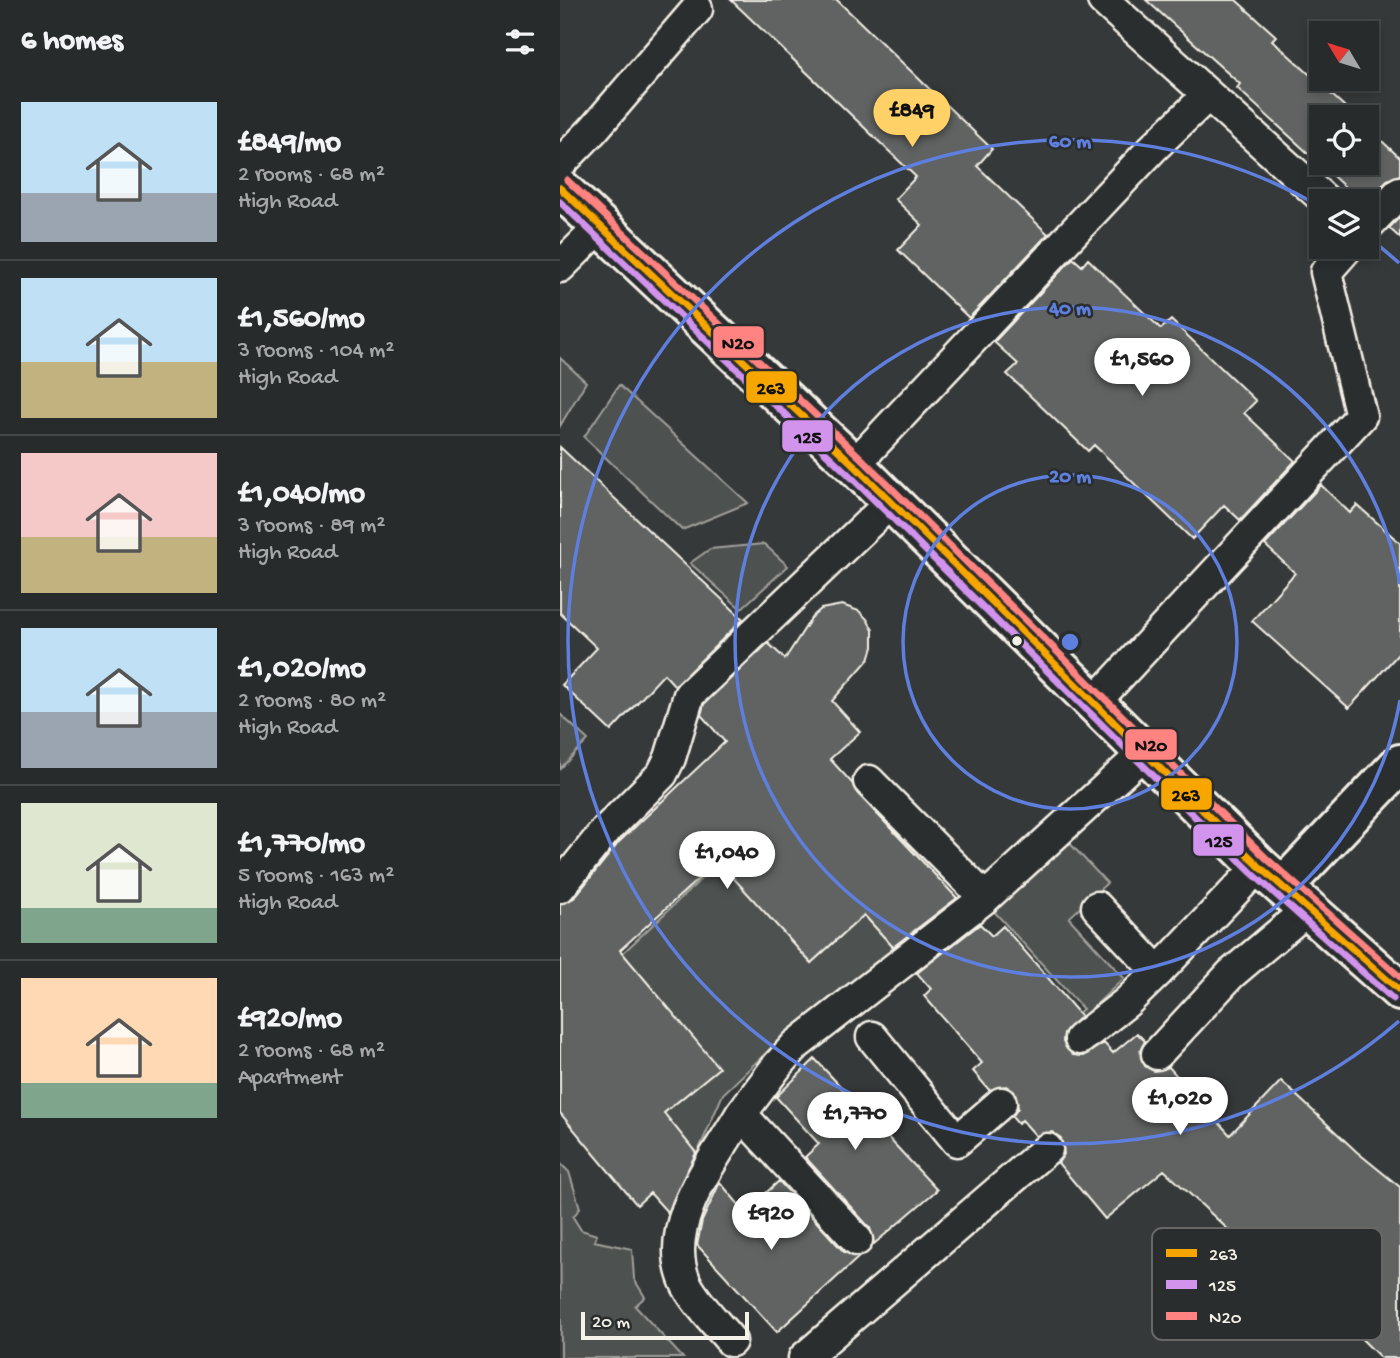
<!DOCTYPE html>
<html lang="en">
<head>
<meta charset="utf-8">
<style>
	:root { --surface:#282b2b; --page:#343737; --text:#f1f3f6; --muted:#a5a7a9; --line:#444747; --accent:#ffd166 }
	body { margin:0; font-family:"Gochi Hand",sans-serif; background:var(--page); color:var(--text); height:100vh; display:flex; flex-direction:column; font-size:26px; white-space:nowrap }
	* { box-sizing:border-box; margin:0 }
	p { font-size:23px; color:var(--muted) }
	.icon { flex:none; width:38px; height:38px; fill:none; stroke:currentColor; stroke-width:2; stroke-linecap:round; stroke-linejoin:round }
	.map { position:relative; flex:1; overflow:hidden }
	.details { display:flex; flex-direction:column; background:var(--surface); width:560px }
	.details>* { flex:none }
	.needle { width:46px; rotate:308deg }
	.fabs { position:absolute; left:749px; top:21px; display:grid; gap:14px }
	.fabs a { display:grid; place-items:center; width:70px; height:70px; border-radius:0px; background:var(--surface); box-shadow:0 4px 10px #0003,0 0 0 2px var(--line); font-size:35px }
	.scale { position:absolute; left:21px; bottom:18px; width:168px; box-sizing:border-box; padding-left:7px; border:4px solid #f4f1e8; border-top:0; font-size:19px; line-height:24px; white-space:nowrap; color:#f4f1e8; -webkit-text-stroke:5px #2a2d2e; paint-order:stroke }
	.price { position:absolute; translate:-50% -60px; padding:0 16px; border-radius:24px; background:#fff; color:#222; font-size:23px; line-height:46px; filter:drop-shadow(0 2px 4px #0008) }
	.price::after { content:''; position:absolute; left:50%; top:42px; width:21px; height:16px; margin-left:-10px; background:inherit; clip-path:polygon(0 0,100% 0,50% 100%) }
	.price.current { background:var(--accent); color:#111 }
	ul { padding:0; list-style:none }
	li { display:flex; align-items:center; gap:21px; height:175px; padding:0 21px }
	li+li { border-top:2px solid var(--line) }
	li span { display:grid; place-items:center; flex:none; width:196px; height:140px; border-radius:0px; color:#555 }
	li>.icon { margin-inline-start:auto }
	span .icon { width:84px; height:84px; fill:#fffc; stroke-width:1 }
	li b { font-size:30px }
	h2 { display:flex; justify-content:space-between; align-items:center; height:84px; padding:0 21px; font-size:30px }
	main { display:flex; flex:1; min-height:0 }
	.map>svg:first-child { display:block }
</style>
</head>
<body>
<main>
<section class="details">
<h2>6 homes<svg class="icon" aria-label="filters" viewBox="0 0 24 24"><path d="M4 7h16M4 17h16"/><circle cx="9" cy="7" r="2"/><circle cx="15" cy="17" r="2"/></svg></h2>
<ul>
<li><span style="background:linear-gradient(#bfe0f5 65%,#9aa5b1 0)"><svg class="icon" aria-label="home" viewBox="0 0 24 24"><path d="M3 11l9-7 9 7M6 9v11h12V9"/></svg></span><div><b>£849/mo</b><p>2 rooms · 68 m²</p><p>High Road</p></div></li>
<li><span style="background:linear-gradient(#bfe0f5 60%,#c2b280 0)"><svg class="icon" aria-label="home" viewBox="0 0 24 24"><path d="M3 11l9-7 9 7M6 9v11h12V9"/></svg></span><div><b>£1,560/mo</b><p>3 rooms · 104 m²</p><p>High Road</p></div></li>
<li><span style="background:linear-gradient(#f6c9c9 60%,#c2b280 0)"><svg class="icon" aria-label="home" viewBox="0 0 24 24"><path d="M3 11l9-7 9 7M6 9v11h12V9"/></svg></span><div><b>£1,040/mo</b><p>3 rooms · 89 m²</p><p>High Road</p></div></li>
<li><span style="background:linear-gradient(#bfe0f5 60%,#9aa5b1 0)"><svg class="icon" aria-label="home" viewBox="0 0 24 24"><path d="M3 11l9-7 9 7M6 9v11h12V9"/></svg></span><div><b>£1,020/mo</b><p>2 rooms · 80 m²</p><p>High Road</p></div></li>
<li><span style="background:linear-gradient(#dfe7d0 75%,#7fa58c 0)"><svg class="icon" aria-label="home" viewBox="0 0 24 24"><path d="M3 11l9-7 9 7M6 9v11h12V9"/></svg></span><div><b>£1,770/mo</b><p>5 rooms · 163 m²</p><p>High Road</p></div></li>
<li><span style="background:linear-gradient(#ffd9b3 75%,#7fa58c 0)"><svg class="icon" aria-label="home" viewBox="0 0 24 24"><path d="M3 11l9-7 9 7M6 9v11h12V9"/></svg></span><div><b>£920/mo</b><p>2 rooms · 68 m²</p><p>Apartment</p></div></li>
</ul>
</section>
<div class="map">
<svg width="840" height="1358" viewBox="0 0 840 1358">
	<rect width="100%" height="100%" fill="#363939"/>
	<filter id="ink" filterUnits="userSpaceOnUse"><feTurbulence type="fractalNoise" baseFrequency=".0143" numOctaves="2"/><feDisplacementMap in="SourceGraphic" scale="14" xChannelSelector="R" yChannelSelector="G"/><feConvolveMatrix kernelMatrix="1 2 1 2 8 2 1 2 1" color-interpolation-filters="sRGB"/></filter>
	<g filter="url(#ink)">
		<!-- green -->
		<path fill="#4e514f" stroke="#a1a19c" stroke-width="2" d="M0,358L26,382L0,426Z
			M59,385L188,503L122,530L24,437Z
			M204,544L228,566L181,609L130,563L150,549Z
			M0,714L28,740L0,769Z
			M212,812L204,910L251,963L304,915L339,954L212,1047L163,1094L137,1154L104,1113L158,1068L47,968Z
			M504,837L547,883L509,918L564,978L520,1020L516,1015L523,1009L430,907Z
			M0,1163L9,1172L20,1208L13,1217L21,1230L37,1235L34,1241L72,1249L74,1279L85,1297L75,1306L123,1358H1Z"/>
		<!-- building -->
		<path fill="#616362" stroke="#f4f1e8" stroke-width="2" d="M171,0H277L432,149L417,166L488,234L409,318L338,250L362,225L335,199L356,177Z
			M586,0H676L716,36L712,40L796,117H761V163H807V127L840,158V175L827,180L807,201H800L677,88L680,84Z
			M840,217V238L829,228Z
			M513,258L522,266L528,259L601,329L611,320L696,401L684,413L735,461L680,520L664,505L632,539L534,445L528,451L447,374L458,364L434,342Z
			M0,447L183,619L115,686L104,674L51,731L2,685L37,648L0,613Z
			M761,485L790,513L797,505L840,543V652L789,708L692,621L735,573L705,545Z
			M282,605L299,611L307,619L313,630V647L309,659L272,701L300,732L270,759L292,783L297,793L397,898L333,947L304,915L251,963L158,861L60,950L159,1068L104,1113L136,1153L108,1213L90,1193L77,1205L0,1113V904L14,898L59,842L165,742L141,715L144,704L208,643L225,659L252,617L261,609Z
			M420,924L432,936L443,926L521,1016L504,1033L503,1042L513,1055L523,1056L544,1043L553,1053L577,1033L585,1041L580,1051L585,1066L594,1071L609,1067L670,1135L721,1081L797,1152L840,1187V1358H821L766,1304L762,1308L691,1241L686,1246L604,1170L545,1219L498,1163L504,1154L501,1138L492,1132L476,1136L462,1120L458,1124L452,1117L458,1108L455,1092L446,1086L429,1090L413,1071L422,1063L364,996L371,989L357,973Z
			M255,1059L377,1190L314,1244L310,1228L245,1157L259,1144L216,1097Z
			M219,1181L284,1252L299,1257L217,1332L137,1245L142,1221L160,1182L185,1212Z"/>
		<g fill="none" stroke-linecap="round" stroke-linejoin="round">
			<!-- service casing -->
			<g stroke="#f4f1e8" stroke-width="35">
				<path id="service" d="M543,0L766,201
					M0,164L33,130L137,9
					M807,226L840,192
					M0,267L40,227
					M294,465L593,148L648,95
					M534,703L801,416L766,272L788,247
					M309,781L425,898
					M0,887L46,830L102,774L110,758L129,695L331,502
					M537,907L598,972L699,866
					M312,1037L397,1141L441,1103
					M520,1039L567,1002L598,972
					M597,1054L671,974L747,910
					M297,1240L181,1114L217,1066L236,1045L425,898L584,753
					M171,1341C158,1325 132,1299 125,1281C101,1224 154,1161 181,1114
					M244,1358L487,1149"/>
			</g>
			<!-- minor casing -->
			<g stroke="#f4f1e8" stroke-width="44">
				<path id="minor" d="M723,887L840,764"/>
			</g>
			<!-- primary casing -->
			<g stroke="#f4f1e8" stroke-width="44">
				<path id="primary" d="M0,188L294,465L699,866L840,991"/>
			</g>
			<!-- service -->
			<use href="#service" stroke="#2a2d2e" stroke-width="30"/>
			<!-- minor -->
			<use href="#minor" stroke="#2a2d2e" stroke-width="38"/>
			<!-- primary -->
			<use href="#primary" stroke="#2a2d2e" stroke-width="38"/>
			<!-- bus-1 casing -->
			<g stroke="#2a2d2e" stroke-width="12">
				<path id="bus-1" d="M0,188L294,465L699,866L840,991"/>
			</g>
			<!-- bus-2 casing -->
			<g stroke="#2a2d2e" stroke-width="12">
				<path id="bus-2" d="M0,202L287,473L692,873L833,999"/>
			</g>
			<!-- bus-3 casing -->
			<g stroke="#2a2d2e" stroke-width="12">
				<path id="bus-3" d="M7,180L301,458L706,858L840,977"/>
			</g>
			<!-- bus-1 -->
			<use href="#bus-1" stroke="#f7a600" stroke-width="7"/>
			<!-- bus-2 -->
			<use href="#bus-2" stroke="#d193ec" stroke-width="7"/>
			<!-- bus-3 -->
			<use href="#bus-3" stroke="#ff8380" stroke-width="7"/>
		</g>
	</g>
	<!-- distance rings -->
	<g fill="none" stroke="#5e7fdd" stroke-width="3.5">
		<circle cx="510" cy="642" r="167"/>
		<path d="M840 700A335 335 0 1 1 840 584"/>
		<path d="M839 1021A502 502 0 1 1 761 207M809 238A502 502 0 0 1 839 263"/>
	</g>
	<!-- markers -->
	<circle fill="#f4f1e8" stroke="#2a2d2e" stroke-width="2.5" cx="457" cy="641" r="6"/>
	<!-- legend -->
	<rect x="592" y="1228" width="230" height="112" rx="10" fill="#2a2d2e" stroke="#676866" stroke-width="2"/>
	<rect x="606" y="1249" width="31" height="8" fill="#f7a600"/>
	<rect x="606" y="1280" width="31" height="9" fill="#d193ec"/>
	<rect x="606" y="1312" width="31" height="8" fill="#ff8380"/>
	<g font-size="19" fill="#f4f1e8">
		<text x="649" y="1260">263</text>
		<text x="649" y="1291">125</text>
		<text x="649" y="1323">N20</text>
	</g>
	<circle cx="510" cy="642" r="10" fill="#5e7fdd" stroke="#2a2d2e" stroke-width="3.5"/>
	<g font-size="21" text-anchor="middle" font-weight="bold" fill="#5e7fdd" stroke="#2a2d2e" stroke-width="5" stroke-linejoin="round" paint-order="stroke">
		<text x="510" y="147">60 m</text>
		<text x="510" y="314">40 m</text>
		<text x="510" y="482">20 m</text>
	</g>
	<g stroke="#2a2d2e" stroke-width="2.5">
		<rect x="152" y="325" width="53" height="34" rx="7" fill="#ff8380"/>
		<rect x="185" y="370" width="53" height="34" rx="7" fill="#f7a600"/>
		<rect x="221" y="419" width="53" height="34" rx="7" fill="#d193ec"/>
		<rect x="564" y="728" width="54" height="33" rx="7" fill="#ff8380"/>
		<rect x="600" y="777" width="53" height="34" rx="7" fill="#f7a600"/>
		<rect x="632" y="823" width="53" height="34" rx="7" fill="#d193ec"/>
	</g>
	<g font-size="19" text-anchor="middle" font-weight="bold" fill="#111">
		<text x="178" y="349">N20</text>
		<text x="211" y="394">263</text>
		<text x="248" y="443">125</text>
		<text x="591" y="751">N20</text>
		<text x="626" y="801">263</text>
		<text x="659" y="847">125</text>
	</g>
</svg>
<div class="fabs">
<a><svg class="needle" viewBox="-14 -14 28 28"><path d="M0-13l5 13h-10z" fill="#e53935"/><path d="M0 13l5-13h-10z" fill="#a5a7a9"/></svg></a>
<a><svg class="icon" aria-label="locate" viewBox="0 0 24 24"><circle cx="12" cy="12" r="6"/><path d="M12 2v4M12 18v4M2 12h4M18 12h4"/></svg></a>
<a><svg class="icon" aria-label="layers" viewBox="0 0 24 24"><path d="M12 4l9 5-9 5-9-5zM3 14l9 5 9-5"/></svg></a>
</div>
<div class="scale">20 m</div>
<b class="price current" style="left:352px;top:149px">£849</b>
<b class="price" style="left:582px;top:398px">£1,560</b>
<b class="price" style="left:167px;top:891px">£1,040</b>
<b class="price" style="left:620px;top:1137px">£1,020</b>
<b class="price" style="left:295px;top:1152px">£1,770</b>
<b class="price" style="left:211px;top:1252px">£920</b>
</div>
</main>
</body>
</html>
